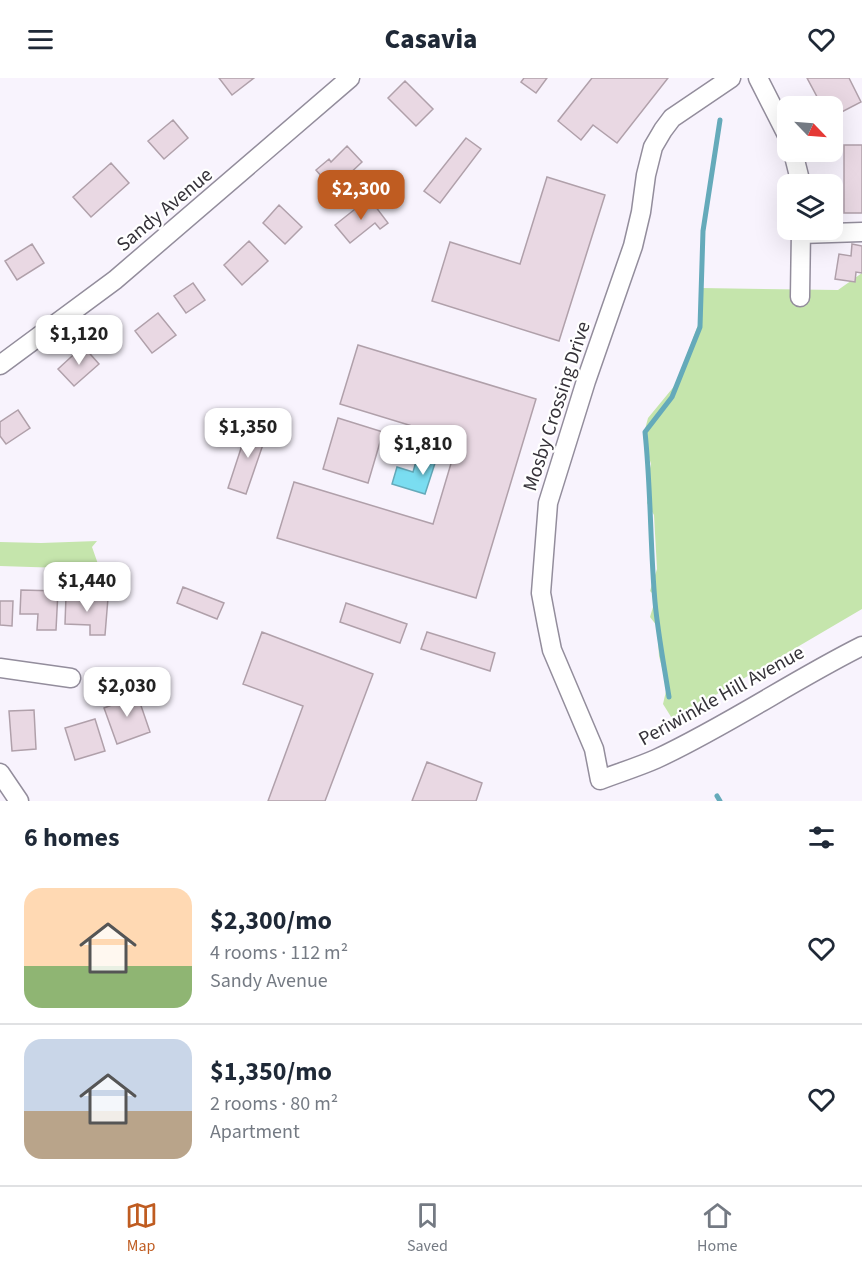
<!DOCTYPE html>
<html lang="en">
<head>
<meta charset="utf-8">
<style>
	:root { --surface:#fff; --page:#f2f2f3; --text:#1f2937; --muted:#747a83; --line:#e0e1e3; --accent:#bf5c21 }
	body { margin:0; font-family:"Source Sans 3",sans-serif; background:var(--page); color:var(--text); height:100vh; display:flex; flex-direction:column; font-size:22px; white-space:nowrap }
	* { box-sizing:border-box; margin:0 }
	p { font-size:20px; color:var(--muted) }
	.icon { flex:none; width:33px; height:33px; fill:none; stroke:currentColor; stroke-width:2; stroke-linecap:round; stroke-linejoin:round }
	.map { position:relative; height:723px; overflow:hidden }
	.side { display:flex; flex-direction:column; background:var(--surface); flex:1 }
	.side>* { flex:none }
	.needle { width:39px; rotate:115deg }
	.fabs { position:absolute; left:777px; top:18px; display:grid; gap:12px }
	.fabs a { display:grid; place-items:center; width:66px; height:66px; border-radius:12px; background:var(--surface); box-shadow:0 6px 24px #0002; font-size:30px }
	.price { position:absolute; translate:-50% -51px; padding:0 14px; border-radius:12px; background:#fff; color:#222; font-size:20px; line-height:39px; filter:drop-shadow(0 2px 3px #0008) }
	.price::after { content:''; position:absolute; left:50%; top:36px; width:18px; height:14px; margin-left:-9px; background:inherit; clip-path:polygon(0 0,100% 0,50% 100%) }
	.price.active { background:var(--accent); color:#fff }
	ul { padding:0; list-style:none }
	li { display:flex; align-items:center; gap:18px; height:150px; padding:0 24px }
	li+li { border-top:2px solid var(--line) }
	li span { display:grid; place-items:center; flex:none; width:168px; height:120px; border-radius:18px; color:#555 }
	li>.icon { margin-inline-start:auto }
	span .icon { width:72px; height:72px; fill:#fffc; stroke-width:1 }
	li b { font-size:26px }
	h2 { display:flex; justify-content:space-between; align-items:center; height:72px; padding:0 24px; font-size:26px }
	header { display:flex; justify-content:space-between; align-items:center; height:78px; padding:0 24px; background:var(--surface); font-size:27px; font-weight:800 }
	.tabs { display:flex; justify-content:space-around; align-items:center; height:84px; border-top:2px solid var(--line); background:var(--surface); font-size:16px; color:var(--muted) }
	.tabs a { display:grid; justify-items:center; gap:3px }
	.tabs .active { color:var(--accent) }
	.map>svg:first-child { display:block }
</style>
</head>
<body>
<header><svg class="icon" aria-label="menu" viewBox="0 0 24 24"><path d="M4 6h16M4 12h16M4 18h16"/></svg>Casavia<svg class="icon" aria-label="heart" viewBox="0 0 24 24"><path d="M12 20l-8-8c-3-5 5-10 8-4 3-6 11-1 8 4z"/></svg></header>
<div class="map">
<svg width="862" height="723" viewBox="0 0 862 723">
	<rect width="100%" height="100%" fill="#f8f3fd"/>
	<!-- green -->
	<path fill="#c5e5ac" d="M862,195V531L673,642L663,626L667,609L659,578L657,548L650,539L656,519L650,513L657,491L654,437L647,425L651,410L647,403L651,386L643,359L648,340L676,306L701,239V210L838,212Z
		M97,463L92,469L98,486L62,490L0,488V464L41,465Z"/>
	<!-- water -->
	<path fill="#7addf1" stroke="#65aaba" stroke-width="1.5" d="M419,373L437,379L425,416L392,406L397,389L413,394Z"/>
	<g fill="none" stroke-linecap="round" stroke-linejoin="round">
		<!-- stream -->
		<path stroke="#65aaba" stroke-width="5" d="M669,619C664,587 658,556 655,524C650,467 651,411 645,354L672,319L700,249L703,153L720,42
			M717,718L720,723"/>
	</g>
	<!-- building -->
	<path fill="#e9d8e3" stroke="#b0a0aa" stroke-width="1.5" d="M219,0H254L232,17Z
		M524,0H547L536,15L521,4Z
		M592,0H668L617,65L593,47L581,62L558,43Z
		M807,0H849L861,24L832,39V28H822Z
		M405,3L433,31L416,48L388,20Z
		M173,42L188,60L164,81L148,63Z
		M466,60L481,71L440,125L424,113Z
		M844,67H862V135H844Z
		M347,68L362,84L345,100L340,94L328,106L316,92L329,81L331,84Z
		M111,85L129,105L91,139L73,119Z
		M547,99L605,117L559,263L432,223L450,164L520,186Z
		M369,120L388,145L380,151L375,145L350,165L335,147Z
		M279,127L302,149L285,166L263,145Z
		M249,163L268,183L242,207L224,187Z
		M32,166L44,185L17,202L5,183Z
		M852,166L862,168V195L856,194L855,204L835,201L839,176L851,178Z
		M193,205L205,222L186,235L174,218Z
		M158,235L176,257L152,275L135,253Z
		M358,267L536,321L476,520L277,460L294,404L433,446L458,362L340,326Z
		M83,268L99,286L74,308L58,291Z
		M18,332L30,350L6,366L0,358V344Z
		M338,340L383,354L368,405L323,391Z
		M249,346L268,352L246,416L228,410Z
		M183,509L224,525L217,541L177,525Z
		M21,512L58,513L56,552H37L38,536H20Z
		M66,518L108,520L105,557H90V547L65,546Z
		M0,523H13L12,548L0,547Z
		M346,525L407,546L400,565L340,544Z
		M262,554L373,596L325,723H268L303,628L243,606Z
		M427,554L495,575L490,593L421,571Z
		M136,613L150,654L117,666L104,630L120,624L119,619Z
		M34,632L36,671L12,673L9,633Z
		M95,641L105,673L75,682L65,650Z
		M427,684L482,705L476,723H412Z"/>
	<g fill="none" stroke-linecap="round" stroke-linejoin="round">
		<!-- minor casing -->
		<g stroke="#938d9c" stroke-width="21">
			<path id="minor" d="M731,0L672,40L663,52L653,69L646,97L641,134L633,168L586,303L548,425L541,515L547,547L552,572L594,671L600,702C618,695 638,689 656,681C727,648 792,603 862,568
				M758,0L788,59
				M793,74L801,106
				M801,156L862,154
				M800,219L801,152
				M0,287L115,202L350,0
				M0,590L71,600
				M0,695L19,723"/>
		</g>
		<!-- minor -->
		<use href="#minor" stroke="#fff" stroke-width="18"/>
	</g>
	<g text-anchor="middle" stroke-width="4.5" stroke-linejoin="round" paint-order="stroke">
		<!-- street labels -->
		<g font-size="20" fill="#353239" stroke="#fff">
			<text transform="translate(164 131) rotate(-40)" y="7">Sandy Avenue</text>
			<text transform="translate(556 328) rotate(-72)" y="7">Mosby Crossing Drive</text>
			<text transform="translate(721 617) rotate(-29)" y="7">Periwinkle Hill Avenue</text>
		</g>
	</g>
</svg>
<div class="fabs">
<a><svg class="needle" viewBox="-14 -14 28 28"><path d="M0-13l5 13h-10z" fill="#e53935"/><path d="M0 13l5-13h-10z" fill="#747a83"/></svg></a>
<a><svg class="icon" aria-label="layers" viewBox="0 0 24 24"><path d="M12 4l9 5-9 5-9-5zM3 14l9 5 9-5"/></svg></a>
</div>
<b class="price active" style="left:361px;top:143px">$2,300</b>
<b class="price" style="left:79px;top:288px">$1,120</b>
<b class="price" style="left:248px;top:381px">$1,350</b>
<b class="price" style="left:423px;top:398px">$1,810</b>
<b class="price" style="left:87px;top:535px">$1,440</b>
<b class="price" style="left:127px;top:640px">$2,030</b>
</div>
<section class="side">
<h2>6 homes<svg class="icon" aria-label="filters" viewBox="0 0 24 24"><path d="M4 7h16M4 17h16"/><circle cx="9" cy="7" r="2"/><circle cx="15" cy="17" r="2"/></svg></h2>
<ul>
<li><span style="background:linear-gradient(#ffd9b3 65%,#8fb573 0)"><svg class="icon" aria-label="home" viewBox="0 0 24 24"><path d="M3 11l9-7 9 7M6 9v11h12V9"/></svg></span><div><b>$2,300/mo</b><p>4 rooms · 112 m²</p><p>Sandy Avenue</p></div><svg class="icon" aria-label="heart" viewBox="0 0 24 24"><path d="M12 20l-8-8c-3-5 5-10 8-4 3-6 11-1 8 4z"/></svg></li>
<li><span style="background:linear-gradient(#c9d6e8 60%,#b9a48a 0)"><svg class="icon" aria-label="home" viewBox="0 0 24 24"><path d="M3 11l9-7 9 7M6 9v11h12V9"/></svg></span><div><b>$1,350/mo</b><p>2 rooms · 80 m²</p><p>Apartment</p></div><svg class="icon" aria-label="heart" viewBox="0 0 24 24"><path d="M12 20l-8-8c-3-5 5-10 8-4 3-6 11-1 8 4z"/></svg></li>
</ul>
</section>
<nav class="tabs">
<a class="active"><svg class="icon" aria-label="map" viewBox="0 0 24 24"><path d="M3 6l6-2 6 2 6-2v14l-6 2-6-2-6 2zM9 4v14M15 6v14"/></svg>Map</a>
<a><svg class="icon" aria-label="saved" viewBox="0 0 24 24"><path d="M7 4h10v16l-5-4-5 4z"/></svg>Saved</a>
<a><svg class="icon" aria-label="home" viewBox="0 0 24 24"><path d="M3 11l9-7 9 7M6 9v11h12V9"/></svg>Home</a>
</nav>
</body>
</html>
